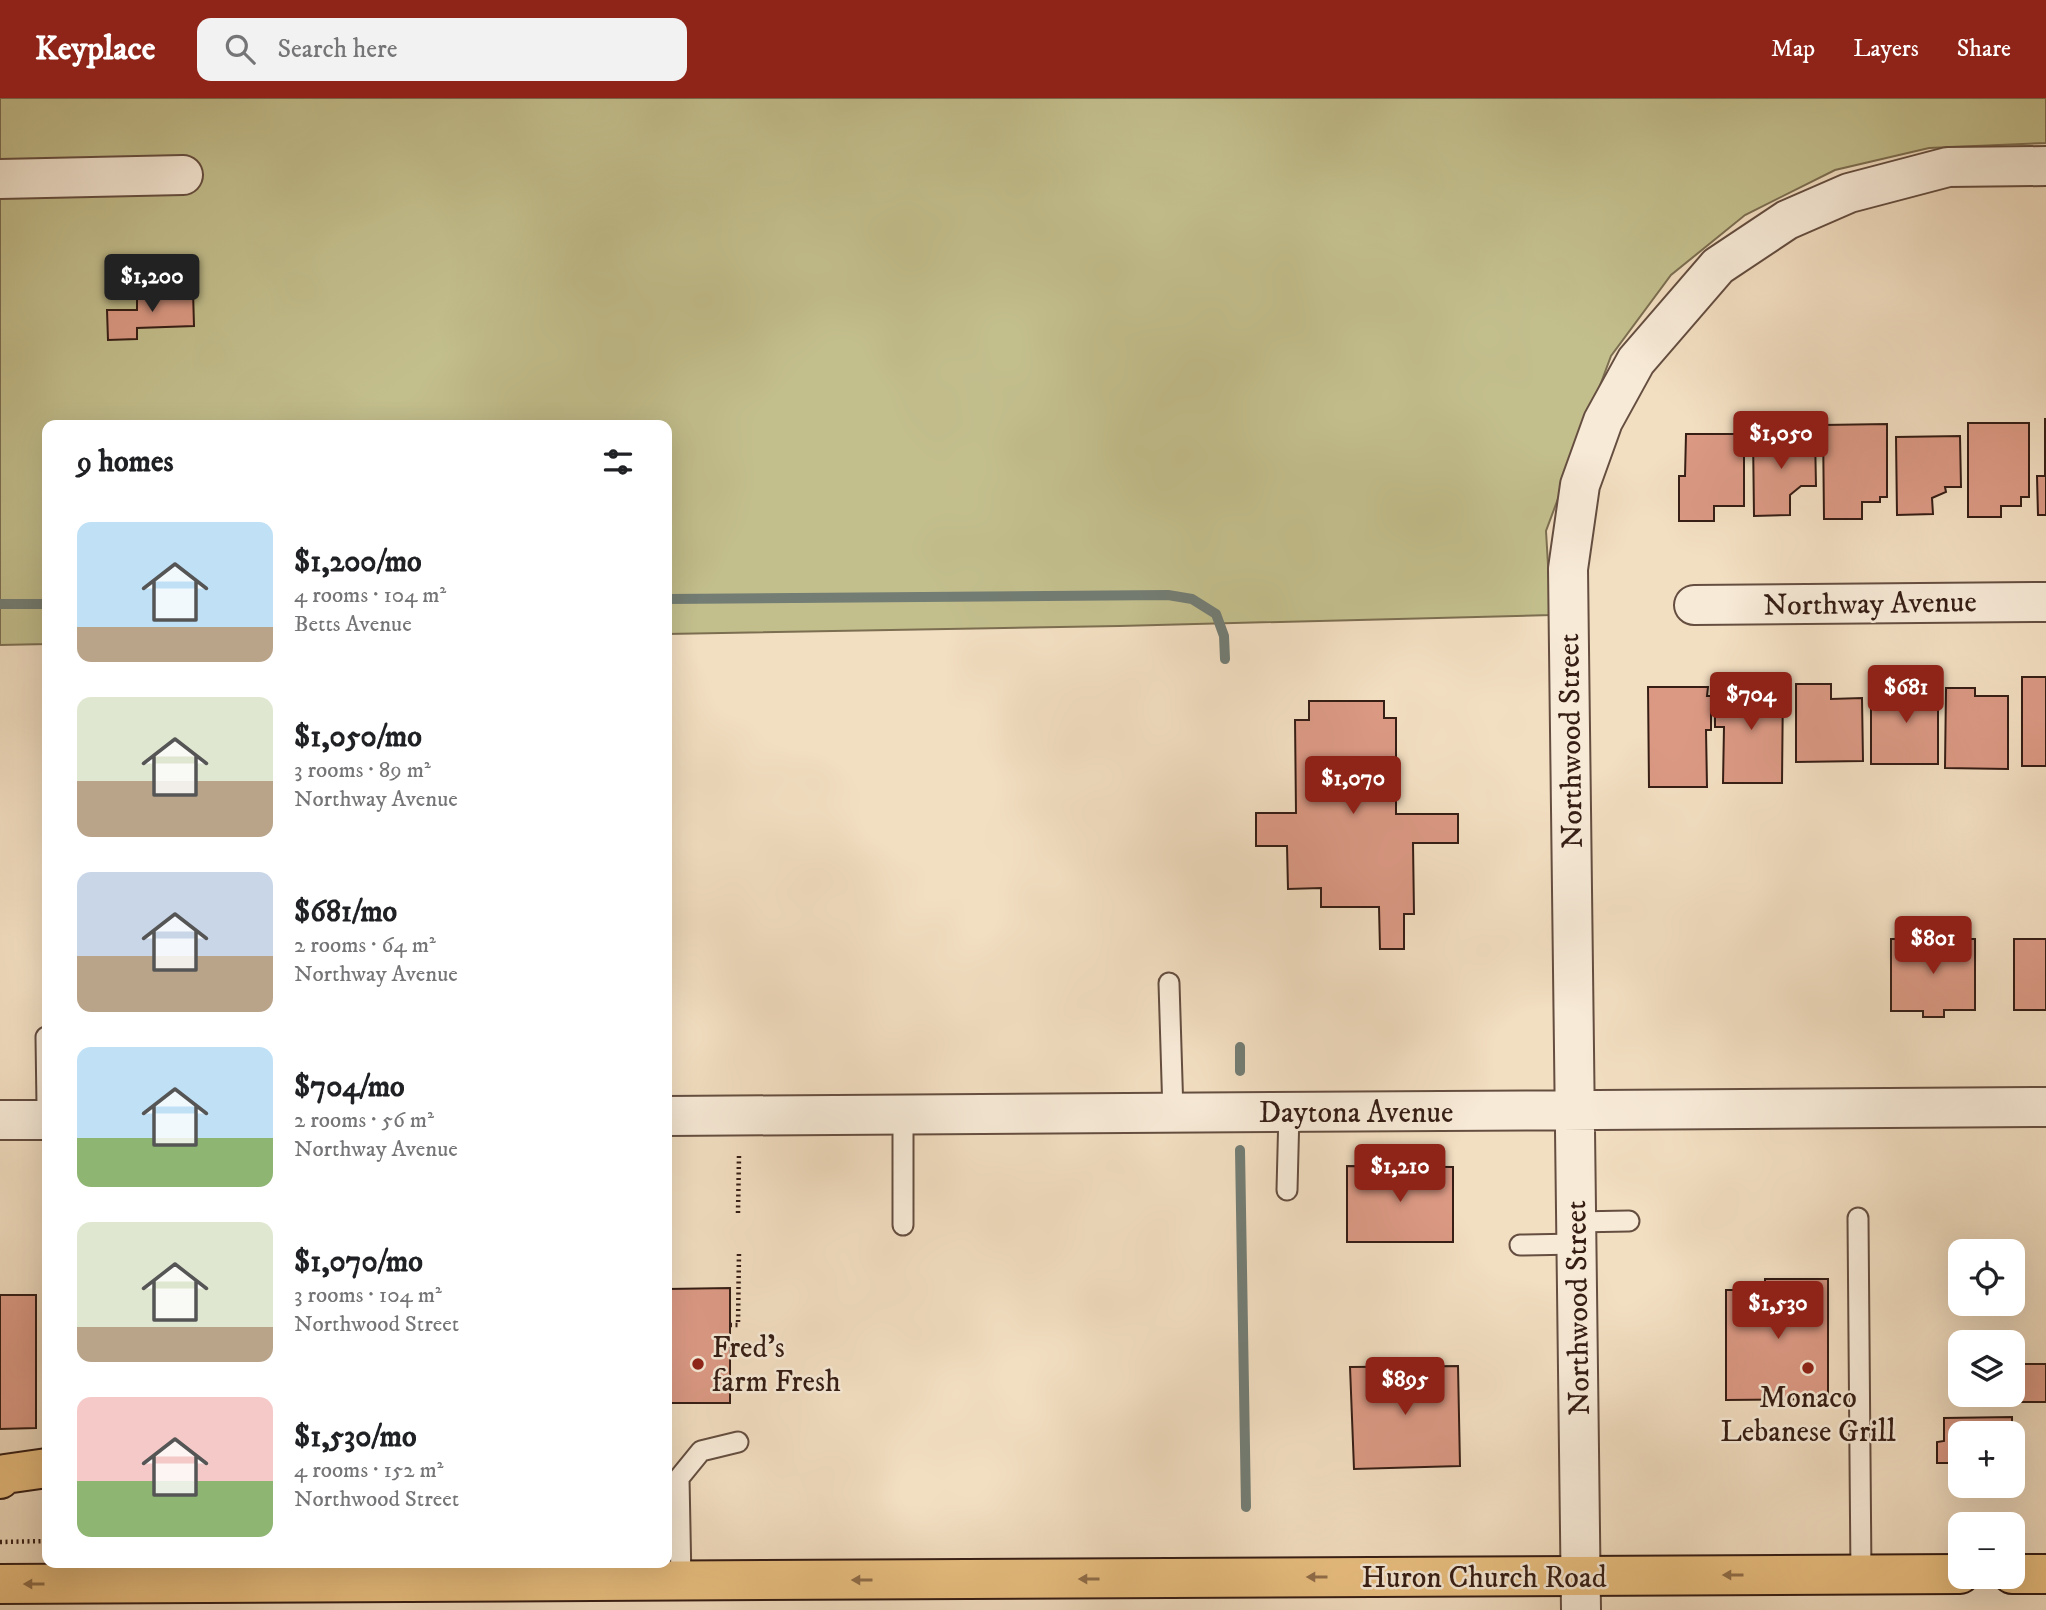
<!DOCTYPE html>
<html lang="en">
<head>
<meta charset="utf-8">
<style>
	:root { --surface:#fff; --page:#f2f2f2; --text:#202124; --muted:#757577; --accent:#8f2418 }
	body { margin:0; font-family:"IM FELL DW Pica",serif; background:var(--page); color:var(--text); height:100vh; display:flex; flex-direction:column; font-size:26px; white-space:nowrap }
	* { box-sizing:border-box; margin:0 }
	p { font-size:23px; color:var(--muted) }
	.icon { flex:none; width:38px; height:38px; fill:none; stroke:currentColor; stroke-width:2; stroke-linecap:round; stroke-linejoin:round }
	.map { position:relative; flex:1; overflow:hidden }
	.drawer { position:absolute; left:42px; top:322px; width:630px; height:1148px; display:flex; flex-direction:column; background:var(--surface); border-radius:14px; box-shadow:0 7px 28px #0002 }
	.drawer>* { flex:none }
	.buttons { position:absolute; left:1948px; top:1141px; display:grid; gap:14px }
	.buttons a { display:grid; place-items:center; width:77px; height:77px; border-radius:14px; background:var(--surface); box-shadow:0 7px 28px #0002; font-size:35px }
	.price { position:absolute; translate:-50% -60px; padding:0 16px; border-radius:7px; background:var(--accent); color:#fff; font-size:23px; line-height:46px; filter:drop-shadow(0 2px 4px #0008) }
	.price::after { content:''; position:absolute; left:50%; top:42px; width:21px; height:16px; margin-left:-10px; background:inherit; clip-path:polygon(0 0,100% 0,50% 100%) }
	.price.selected { background:#222; color:#fff }
	ul { padding:0; list-style:none }
	li { display:flex; align-items:center; gap:21px; height:175px; padding:0 35px }
	li span { display:grid; place-items:center; flex:none; width:196px; height:140px; border-radius:14px; color:#555 }
	li>.icon { margin-inline-start:auto }
	span .icon { width:84px; height:84px; fill:#fffc; stroke-width:1 }
	li b { font-size:30px }
	h2 { display:flex; justify-content:space-between; align-items:center; height:84px; padding:0 35px; font-size:30px }
	header { display:flex; align-items:center; gap:42px; box-sizing:border-box; height:98px; padding:0 35px; background:var(--accent); color:#fff }
	header strong { font-size:33px }
	nav { display:flex; gap:38px; margin-inline-start:auto; font-size:24px }
	.search { width:490px; height:63px; background:var(--page); display:flex; align-items:center; gap:18px; box-sizing:border-box; padding:0 24px; border-radius:14px; color:var(--muted); font-size:26px }
	.map>svg:first-child { display:block }
</style>
</head>
<body>
<header>
<strong>Keyplace</strong>
<div class="search"><svg class="icon" aria-label="search" viewBox="0 0 24 24"><circle cx="10" cy="10" r="6"/><path d="M15 15l6 6"/></svg>Search here</div>
<nav><a>Map</a><a>Layers</a><a>Share</a></nav>
</header>
<div class="map">
<svg width="2046" height="1512" viewBox="0 0 2046 1512">
	<rect width="100%" height="100%" fill="#f2dec1"/>
	<filter id="stains"><feTurbulence type="fractalNoise" baseFrequency=".00286" numOctaves="4"/><feColorMatrix values="0 0 0 0 .2 0 0 0 0 .09 0 0 0 0 .02 0 0 0 .5 -.17"/></filter>
	<radialGradient id="worn" r=".72"><stop offset=".6" stop-color="#630" stop-opacity="0"/><stop offset="1" stop-color="#630" stop-opacity=".3"/></radialGradient>
	<!-- green -->
	<path fill="#c3bf8d" stroke="#7c6e51" stroke-width="2" d="M0,0H2046V45L1929,50L1835,72L1745,117L1671,177L1611,258L1546,433L1551,517L1119,528L667,536V327H47V546L0,547Z"/>
	<g fill="none" stroke-linecap="round" stroke-linejoin="round">
		<!-- stream -->
		<path stroke="#737d74" stroke-width="10" d="M667,501L1168,497L1192,501L1216,516L1224,538L1225,561
			M0,506H47
			M1240,949V973
			M1240,1052L1246,1409"/>
	</g>
	<!-- building -->
	<path fill="#db9984" stroke="#361e15" stroke-width="2" d="M193,193L194,228L137,230V241L108,242L107,212H137V194Z
		M2045,321H2046V417H2038L2037,378H2045Z
		M1968,325H2029V399H2021V408H2001V419H1968Z
		M1887,326V399H1880V404H1862V421H1824L1823,327Z
		M1686,336H1744V408H1714V423H1679V378H1685Z
		M1753,337H1815L1816,388H1801L1790,397V417L1754,418Z
		M1960,338L1961,389H1945L1946,394L1932,400L1933,416L1897,417L1896,339Z
		M2022,579H2046V668H2022Z
		M1899,583H1938V666H1871V597H1897L1899,601Z
		M1746,584H1783L1782,685H1723L1724,629H1715V589H1746Z
		M1796,586H1831V601L1862,600L1863,663L1796,664Z
		M1648,589H1708L1707,598H1711V632H1706L1707,689H1649Z
		M1946,590H1975V598H2008V671L1945,670Z
		M1309,603H1384V620H1396V716H1458V745H1413L1414,816H1404V851H1380L1379,809H1321V790L1288,791L1287,748H1256V715H1296L1295,622H1309Z
		M1891,841H1975V912H1944V919H1923V913H1891Z
		M2014,841H2046V912H2014Z
		M1347,1068L1453,1069V1144H1347Z
		M1765,1181H1828V1301L1726,1302V1192H1765Z
		M730,1190V1305H667V1191Z
		M0,1197H36V1330L0,1331Z
		M2021,1266H2046V1304H2021Z
		M1458,1268L1460,1368L1354,1371L1350,1269Z
		M2012,1319V1335H1960V1374H1958V1365H1937V1344L1944,1343V1320Z
		M2012,1349H2020L2021,1362H2012Z"/>
	<g fill="none" stroke-linecap="round" stroke-linejoin="round">
		<!-- service casing -->
		<g stroke="#654e40" stroke-width="23">
			<path id="service" d="M1169,885L1173,1015
				M46,939L47,1007
				M1287,1092L1289,1014
				M1858,1120L1861,1477
				M1576,1124L1629,1123
				M903,1127V1016
				M1520,1147L1577,1146
				M681,1483L679,1380L701,1353L738,1344"/>
		</g>
		<!-- minor casing -->
		<g stroke="#654e40" stroke-width="42">
			<path id="minor" d="M0,81L183,77
				M1694,507L2046,504
				M667,1018L2046,1009
				M0,1022H47
				M1581,1512L1568,471L1580,387L1603,323L1636,263L1718,168L1787,122L1849,95L1948,69L2046,68"/>
		</g>
		<!-- trunk casing -->
		<g stroke="#361e15" stroke-width="42">
			<path id="trunk" d="M0,1381L5,1376L47,1370
				M2012,1476H2046
				M0,1486L1960,1476"/>
		</g>
		<!-- path -->
		<path stroke="#361e15" stroke-width="4.5" stroke-dasharray="2 3.5" stroke-linecap="butt" d="M738,1115L739,1058
			M730,1227H738L739,1153
			M0,1444L47,1443"/>
		<!-- service -->
		<use href="#service" stroke="#f7ead7" stroke-width="19"/>
		<!-- minor -->
		<use href="#minor" stroke="#f7ead7" stroke-width="38"/>
		<!-- trunk -->
		<use href="#trunk" stroke="#e9bf80" stroke-width="38"/>
	</g>
	<!-- one-way arrows -->
	<defs><path id="oneway-solid" d="M-6-.8H1V-3.2L6.5 0L1 3.2V.8H-6Z" transform="scale(1.75)"/></defs>
	<g fill="#906e4a">
		<use href="#oneway-solid" transform="translate(1733 1477) rotate(180)"/>
		<use href="#oneway-solid" transform="translate(1317 1479) rotate(180)"/>
		<use href="#oneway-solid" transform="translate(1089 1481) rotate(180)"/>
		<use href="#oneway-solid" transform="translate(862 1482) rotate(180)"/>
		<use href="#oneway-solid" transform="translate(34 1486) rotate(180)"/>
	</g>
	<!-- markers -->
	<g fill="#8f2418" stroke="#f7ead7" stroke-width="2.5">
		<circle cx="698" cy="1266" r="7"/>
		<circle cx="1808" cy="1270" r="7"/>
	</g>
	<g text-anchor="middle" stroke-width="5" stroke-linejoin="round" paint-order="stroke">
		<!-- street labels -->
		<g font-size="30" fill="#361e15" stroke="#f7ead7">
			<text transform="translate(1870 505) rotate(-1)" y="10">Northway Avenue</text>
			<text transform="translate(1570 643) rotate(-91)" y="10">Northwood Street</text>
			<text x="1356" y="1024">Daytona Avenue</text>
			<text transform="translate(1577 1210) rotate(-91)" y="10">Northwood Street</text>
			<text x="1484" y="1489">Huron Church Road</text>
		</g>
		<!-- poi labels -->
		<g font-size="30" fill="#361e15" stroke="#f7ead7" text-anchor="start">
			<text x="712" y="1259">Fred's<tspan x="712" dy="34">farm Fresh</tspan></text>
			<text x="1808" y="1309" text-anchor="middle">Monaco<tspan x="1808" dy="34">Lebanese Grill</tspan></text>
		</g>
	</g>
	<rect width="100%" height="100%" filter="url(#stains)"/>
	<rect width="100%" height="100%" fill="url(#worn)"/>
</svg>
<div class="buttons">
<a><svg class="icon" aria-label="locate" viewBox="0 0 24 24"><circle cx="12" cy="12" r="6"/><path d="M12 2v4M12 18v4M2 12h4M18 12h4"/></svg></a>
<a><svg class="icon" aria-label="layers" viewBox="0 0 24 24"><path d="M12 4l9 5-9 5-9-5zM3 14l9 5 9-5"/></svg></a>
<a>+</a>
<a>−</a>
</div>
<b class="price selected" style="left:152px;top:216px">$1,200</b>
<b class="price" style="left:1781px;top:373px">$1,050</b>
<b class="price" style="left:1906px;top:627px">$681</b>
<b class="price" style="left:1751px;top:634px">$704</b>
<b class="price" style="left:1353px;top:718px">$1,070</b>
<b class="price" style="left:1933px;top:878px">$801</b>
<b class="price" style="left:1400px;top:1106px">$1,210</b>
<b class="price" style="left:1778px;top:1243px">$1,530</b>
<b class="price" style="left:1405px;top:1319px">$895</b>
<section class="drawer">
<h2>9 homes<svg class="icon" aria-label="filters" viewBox="0 0 24 24"><path d="M4 7h16M4 17h16"/><circle cx="9" cy="7" r="2"/><circle cx="15" cy="17" r="2"/></svg></h2>
<ul>
<li><span style="background:linear-gradient(#bfe0f5 75%,#b9a48a 0)"><svg class="icon" aria-label="home" viewBox="0 0 24 24"><path d="M3 11l9-7 9 7M6 9v11h12V9"/></svg></span><div><b>$1,200/mo</b><p>4 rooms · 104 m²</p><p>Betts Avenue</p></div></li>
<li><span style="background:linear-gradient(#dfe7d0 60%,#b9a48a 0)"><svg class="icon" aria-label="home" viewBox="0 0 24 24"><path d="M3 11l9-7 9 7M6 9v11h12V9"/></svg></span><div><b>$1,050/mo</b><p>3 rooms · 89 m²</p><p>Northway Avenue</p></div></li>
<li><span style="background:linear-gradient(#c9d6e8 60%,#b9a48a 0)"><svg class="icon" aria-label="home" viewBox="0 0 24 24"><path d="M3 11l9-7 9 7M6 9v11h12V9"/></svg></span><div><b>$681/mo</b><p>2 rooms · 64 m²</p><p>Northway Avenue</p></div></li>
<li><span style="background:linear-gradient(#bfe0f5 65%,#8fb573 0)"><svg class="icon" aria-label="home" viewBox="0 0 24 24"><path d="M3 11l9-7 9 7M6 9v11h12V9"/></svg></span><div><b>$704/mo</b><p>2 rooms · 56 m²</p><p>Northway Avenue</p></div></li>
<li><span style="background:linear-gradient(#dfe7d0 75%,#b9a48a 0)"><svg class="icon" aria-label="home" viewBox="0 0 24 24"><path d="M3 11l9-7 9 7M6 9v11h12V9"/></svg></span><div><b>$1,070/mo</b><p>3 rooms · 104 m²</p><p>Northwood Street</p></div></li>
<li><span style="background:linear-gradient(#f6c9c9 60%,#8fb573 0)"><svg class="icon" aria-label="home" viewBox="0 0 24 24"><path d="M3 11l9-7 9 7M6 9v11h12V9"/></svg></span><div><b>$1,530/mo</b><p>4 rooms · 152 m²</p><p>Northwood Street</p></div></li>
</ul>
</section>
</div>
</body>
</html>
